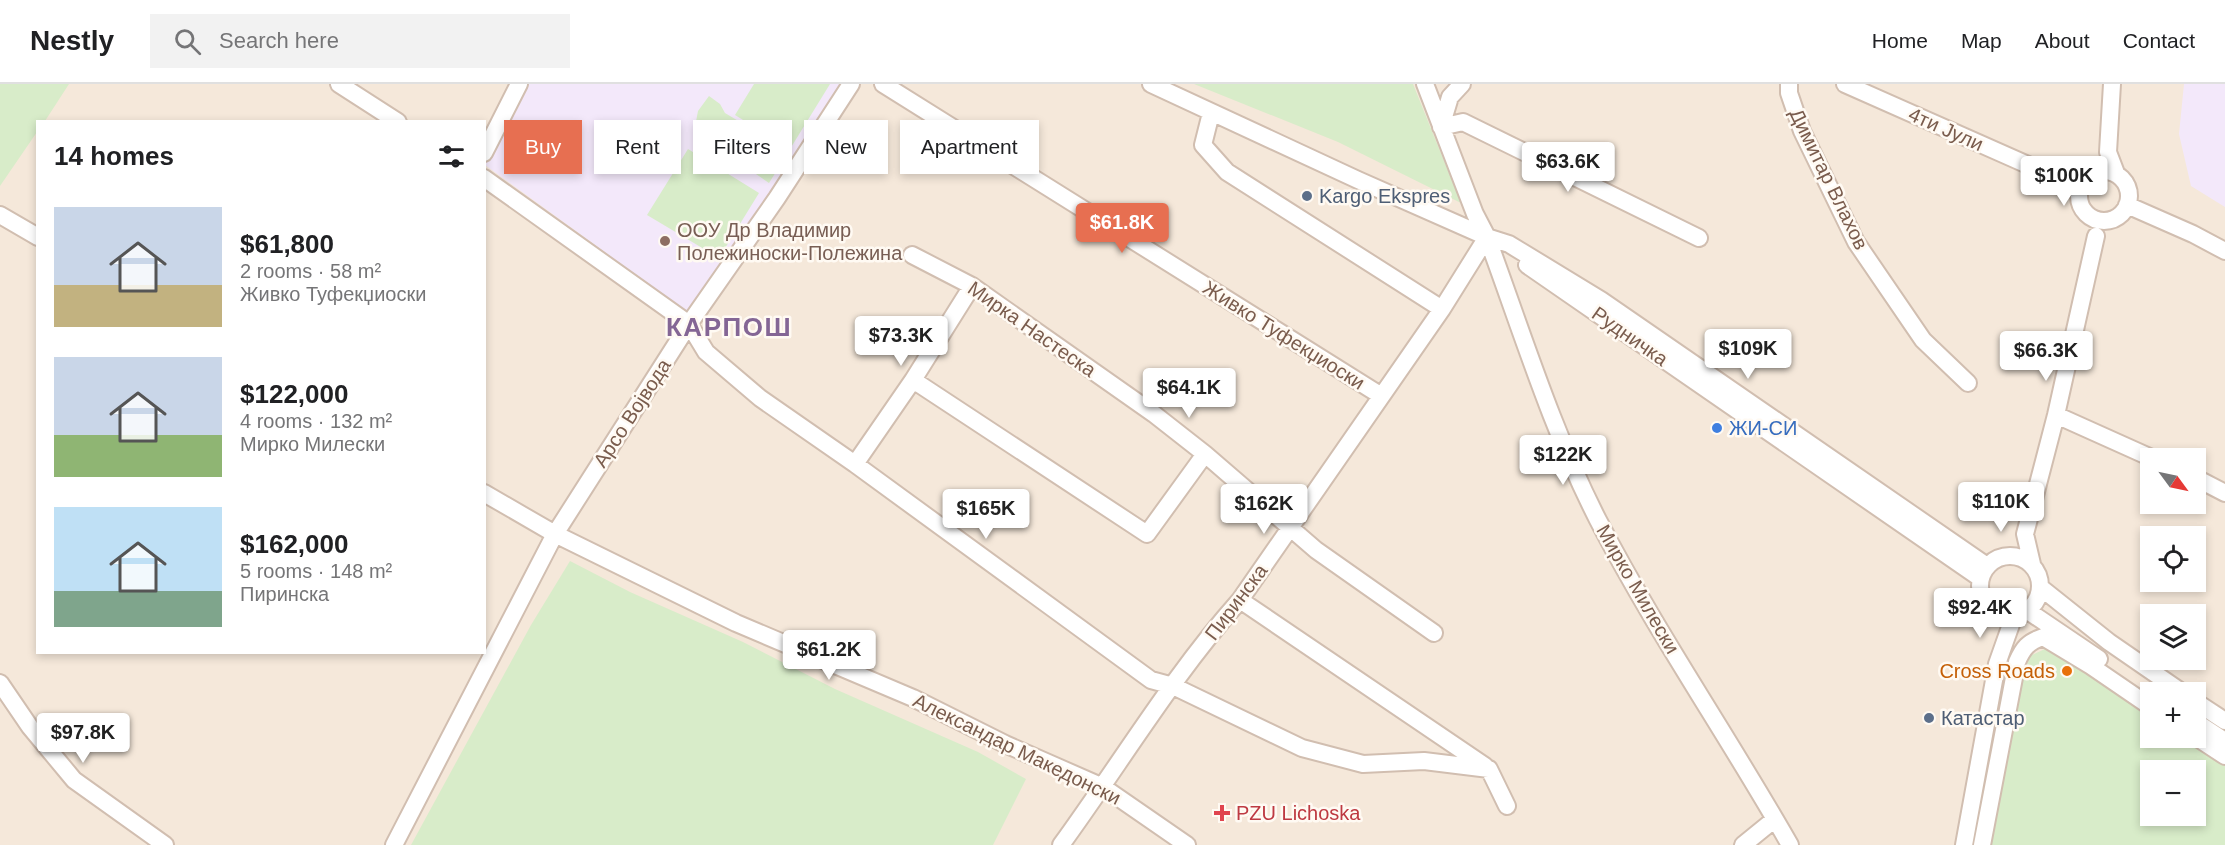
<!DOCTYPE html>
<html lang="en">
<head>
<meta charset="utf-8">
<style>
	:root { --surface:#fff; --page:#f2f2f2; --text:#202124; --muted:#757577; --line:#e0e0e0; --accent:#e76f51 }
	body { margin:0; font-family:Arial,sans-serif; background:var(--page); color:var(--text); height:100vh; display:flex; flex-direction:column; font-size:22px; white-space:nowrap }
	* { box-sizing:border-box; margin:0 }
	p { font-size:20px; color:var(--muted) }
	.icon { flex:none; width:33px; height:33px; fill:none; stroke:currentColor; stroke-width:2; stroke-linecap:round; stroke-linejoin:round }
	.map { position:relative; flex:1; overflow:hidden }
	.sheet { position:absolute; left:36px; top:36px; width:450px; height:534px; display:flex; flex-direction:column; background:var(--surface); border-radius:0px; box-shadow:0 3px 9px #0003 }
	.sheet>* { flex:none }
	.top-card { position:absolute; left:504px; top:36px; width:570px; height:54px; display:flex; gap:12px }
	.needle { width:39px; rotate:123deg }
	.fabs { position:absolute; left:2140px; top:364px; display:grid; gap:12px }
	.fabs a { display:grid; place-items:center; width:66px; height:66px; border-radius:0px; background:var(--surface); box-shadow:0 3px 9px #0003; font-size:30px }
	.price { position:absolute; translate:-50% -51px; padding:0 14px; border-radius:6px; background:#fff; color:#222; font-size:20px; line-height:39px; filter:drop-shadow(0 2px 3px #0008) }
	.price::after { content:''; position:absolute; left:50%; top:36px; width:18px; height:14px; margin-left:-9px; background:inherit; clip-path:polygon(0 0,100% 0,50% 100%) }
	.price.active { background:var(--accent); color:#fff }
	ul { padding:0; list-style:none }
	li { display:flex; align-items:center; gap:18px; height:150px; padding:0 18px }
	li span { display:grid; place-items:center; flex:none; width:168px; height:120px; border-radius:0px; color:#555 }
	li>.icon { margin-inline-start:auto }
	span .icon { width:72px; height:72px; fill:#fffc; stroke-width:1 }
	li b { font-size:26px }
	h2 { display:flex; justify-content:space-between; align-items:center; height:72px; padding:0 18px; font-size:26px }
	.chip { padding:0 21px; border-radius:0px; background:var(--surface); box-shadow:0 3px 9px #0003; font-size:21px; line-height:54px }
	.chip.active { background:var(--accent); color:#fff }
	header { display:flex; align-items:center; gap:36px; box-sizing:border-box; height:84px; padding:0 30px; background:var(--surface); border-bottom:2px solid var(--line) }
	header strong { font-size:28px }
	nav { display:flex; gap:33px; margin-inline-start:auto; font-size:21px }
	.search { width:420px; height:54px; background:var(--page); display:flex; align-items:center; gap:15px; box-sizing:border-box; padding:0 21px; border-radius:0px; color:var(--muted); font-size:22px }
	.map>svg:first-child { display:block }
</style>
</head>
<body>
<header>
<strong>Nestly</strong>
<div class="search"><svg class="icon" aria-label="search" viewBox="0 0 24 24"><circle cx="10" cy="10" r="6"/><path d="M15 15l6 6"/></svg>Search here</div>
<nav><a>Home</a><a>Map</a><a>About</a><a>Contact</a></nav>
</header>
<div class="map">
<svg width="2225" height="761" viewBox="0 0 2225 761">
	<rect width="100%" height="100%" fill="#fdf6ec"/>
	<!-- residential -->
	<path fill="#f5e8da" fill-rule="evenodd" d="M0,0H2225V761H0ZM38,38H484V568H38ZM2151,375H2196V420H2151ZM2151,453H2196V498H2151ZM2151,531H2196V576H2151ZM2151,609H2196V654H2151ZM2151,687H2196V732H2151Z"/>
	<!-- education -->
	<path fill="#f3e8fa" d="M526,0H840L693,232L485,81Z
		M2184,0H2225V123L2191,102L2179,50Z"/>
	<!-- green -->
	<path fill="#d8ecc9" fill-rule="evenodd" d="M0,0H69L45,37L38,38L37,48L0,102Z
		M754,0H830L790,65L735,31Z
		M1194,0H1413L1461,119L1338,58Z
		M709,12L720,20L725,29L789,67L769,99L694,48L698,27Z
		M688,65L759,109L719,174L647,131Z
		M570,477L630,508L743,558L835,605L978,668L1026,695L993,761H411L531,541Z
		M2047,564L2151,632V654H2183L2225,682V761H1987L2019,603L2030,572ZM2151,687H2196V732H2151Z"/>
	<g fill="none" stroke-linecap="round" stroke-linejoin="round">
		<!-- street casing -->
		<g stroke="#d1beb0" stroke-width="20">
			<path id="street" d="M339,0L398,38
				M883,0L1380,311
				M1151,0L1358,96L1487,153L1509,160L1601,216L1987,482
				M1425,0L1475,130L1487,153C1522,248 1552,346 1598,436C1656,548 1728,652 1790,761
				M1462,0L1450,13L1441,43L1463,38L1699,154
				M1789,0V9L1802,47L1856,158L1923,256L1968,299
				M1845,0L2080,104
				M2112,0L2108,68L2116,89
				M1211,29L1203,61L1227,88L1442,225
				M484,69L519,0
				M2079 112a25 25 0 1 1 50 0a25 25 0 1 1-50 0Z
				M484,94L689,240L706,268L760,314L855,380L1151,596L1173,602L1302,664L1363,680L1424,677L1489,685L1507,722
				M2127,121L2193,150L2225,167
				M0,131L38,153
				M912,171L972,202L1154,330L1205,370L1316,466L1434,549
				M1527,181L1980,494
				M913,296L1147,450L1205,370
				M2056,331L2154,375
				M855,380L913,296L972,202
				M2196,394L2225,409
				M484,409L555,450L736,539L913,614L1005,660L1103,703L1187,761
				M1980 502a30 30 0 1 1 60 0a30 30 0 1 1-60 0Z
				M2032,480L2025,450L2056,331L2096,152
				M2040,503L2109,558L2183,609
				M1240,516L1485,682
				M2028,527L2099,575
				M0,599L30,643L74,696L165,761
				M2196,618L2225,637
				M2196,638L2225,657
				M2196,653L2225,672
				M394,761L555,450L689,240L777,114L851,0
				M1061,761C1120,680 1173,591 1240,516L1442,225L1487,153
				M1743,761L1775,735
				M1964,761L1997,580L2014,532
				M1982,761L2017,578C2023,564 2028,558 2043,553L2091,582L2151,623"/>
		</g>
		<!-- street -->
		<use href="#street" stroke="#fff" stroke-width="16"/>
	</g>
	<!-- markers -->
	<g fill="#5c6f8a" stroke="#fffaf3" stroke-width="2">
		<circle cx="1307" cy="112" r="6"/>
		<circle cx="1929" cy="634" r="6"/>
	</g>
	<circle fill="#8d6e63" stroke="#fffaf3" stroke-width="2" cx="665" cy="157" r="6"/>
	<circle fill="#3f7fe0" stroke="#fffaf3" stroke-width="2" cx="1717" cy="344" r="6"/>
	<circle fill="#e8710a" stroke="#fffaf3" stroke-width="2" cx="2067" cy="587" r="6"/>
	<path fill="#e0444e" stroke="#fffaf3" stroke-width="2" d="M1219 720h6v6h6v6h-6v6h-6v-6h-6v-6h6z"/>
	<g text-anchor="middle" stroke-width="5" stroke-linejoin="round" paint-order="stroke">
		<!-- street labels -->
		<g font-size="20" fill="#7a5c4d" stroke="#fffaf3">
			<text transform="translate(1946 45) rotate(24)" y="7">4ти Јули</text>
			<text transform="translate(1829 95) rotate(64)" y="7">Димитар Влахов</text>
			<text transform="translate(1032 245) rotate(35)" y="7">Мирка Настеска</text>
			<text transform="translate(1284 251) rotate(32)" y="7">Живко Туфекџиоски</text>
			<text transform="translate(1630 252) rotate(35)" y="7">Рудничка</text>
			<text transform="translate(632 329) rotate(-57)" y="7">Арсо Војвода</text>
			<text transform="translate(1638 505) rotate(60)" y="7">Мирко Милески</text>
			<text transform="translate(1236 518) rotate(-53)" y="7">Пиринска</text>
			<text transform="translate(1017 665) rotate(26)" y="7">Александар Македонски</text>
		</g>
		<!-- service labels -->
		<g font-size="20" fill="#4e5e75" stroke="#fffaf3" text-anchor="start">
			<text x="1319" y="119">Kargo Ekspres</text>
			<text x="1941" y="641">Катастар</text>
		</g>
		<!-- education labels -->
		<g font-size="20" fill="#785e54" stroke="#fffaf3" text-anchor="start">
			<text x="677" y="153">ООУ Др Владимир<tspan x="677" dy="23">Полежиноски-Полежина</tspan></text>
		</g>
		<!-- shop labels -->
		<g font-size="20" fill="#366cbe" stroke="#fffaf3" text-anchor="start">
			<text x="1729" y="351">ЖИ-СИ</text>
		</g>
		<!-- food labels -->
		<g font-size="20" fill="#c56008" stroke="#fffaf3" text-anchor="end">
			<text x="2055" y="594">Cross Roads</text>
		</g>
		<!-- health labels -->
		<g font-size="20" fill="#be3a42" stroke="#fffaf3" text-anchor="start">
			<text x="1236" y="736">PZU Lichoska</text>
		</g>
		<!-- district labels -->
		<g font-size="26" font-weight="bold" letter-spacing="1.5" fill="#846695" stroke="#fffaf3">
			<text x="729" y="252">КАРПОШ</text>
		</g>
	</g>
</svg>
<div class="fabs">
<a><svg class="needle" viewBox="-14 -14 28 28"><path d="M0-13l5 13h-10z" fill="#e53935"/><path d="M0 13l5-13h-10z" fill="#757577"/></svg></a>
<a><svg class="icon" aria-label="locate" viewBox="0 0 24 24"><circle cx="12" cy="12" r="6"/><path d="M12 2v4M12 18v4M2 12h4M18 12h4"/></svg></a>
<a><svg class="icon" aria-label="layers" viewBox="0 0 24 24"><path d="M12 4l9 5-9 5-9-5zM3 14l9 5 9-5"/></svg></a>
<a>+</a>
<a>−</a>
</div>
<b class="price" style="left:1568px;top:109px">$63.6K</b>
<b class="price" style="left:2064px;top:123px">$100K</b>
<b class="price active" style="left:1122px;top:170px">$61.8K</b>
<b class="price" style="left:901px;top:283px">$73.3K</b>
<b class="price" style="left:1748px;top:296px">$109K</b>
<b class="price" style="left:2046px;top:298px">$66.3K</b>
<b class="price" style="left:1189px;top:335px">$64.1K</b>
<b class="price" style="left:1563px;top:402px">$122K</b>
<b class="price" style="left:2001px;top:449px">$110K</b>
<b class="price" style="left:1264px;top:451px">$162K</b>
<b class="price" style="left:986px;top:456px">$165K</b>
<b class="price" style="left:1980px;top:555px">$92.4K</b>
<b class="price" style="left:829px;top:597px">$61.2K</b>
<b class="price" style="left:83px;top:680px">$97.8K</b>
<div class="top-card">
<a class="chip active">Buy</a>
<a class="chip">Rent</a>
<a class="chip">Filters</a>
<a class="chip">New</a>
<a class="chip">Apartment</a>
</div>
<section class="sheet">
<h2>14 homes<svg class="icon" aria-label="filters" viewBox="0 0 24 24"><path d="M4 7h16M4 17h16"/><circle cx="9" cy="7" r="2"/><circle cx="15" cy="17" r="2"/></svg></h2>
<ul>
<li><span style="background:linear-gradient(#c9d6e8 65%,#c2b280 0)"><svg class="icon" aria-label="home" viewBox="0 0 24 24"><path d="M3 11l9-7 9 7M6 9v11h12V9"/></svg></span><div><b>$61,800</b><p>2 rooms · 58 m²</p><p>Живко Туфекџиоски</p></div></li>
<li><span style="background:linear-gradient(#c9d6e8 65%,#8fb573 0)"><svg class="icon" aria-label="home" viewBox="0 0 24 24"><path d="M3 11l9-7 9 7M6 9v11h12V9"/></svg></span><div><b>$122,000</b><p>4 rooms · 132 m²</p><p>Мирко Милески</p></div></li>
<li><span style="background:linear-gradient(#bfe0f5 70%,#7fa58c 0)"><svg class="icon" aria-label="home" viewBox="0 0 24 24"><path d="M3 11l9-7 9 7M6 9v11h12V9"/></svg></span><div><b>$162,000</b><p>5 rooms · 148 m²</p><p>Пиринска</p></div></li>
</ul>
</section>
</div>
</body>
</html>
